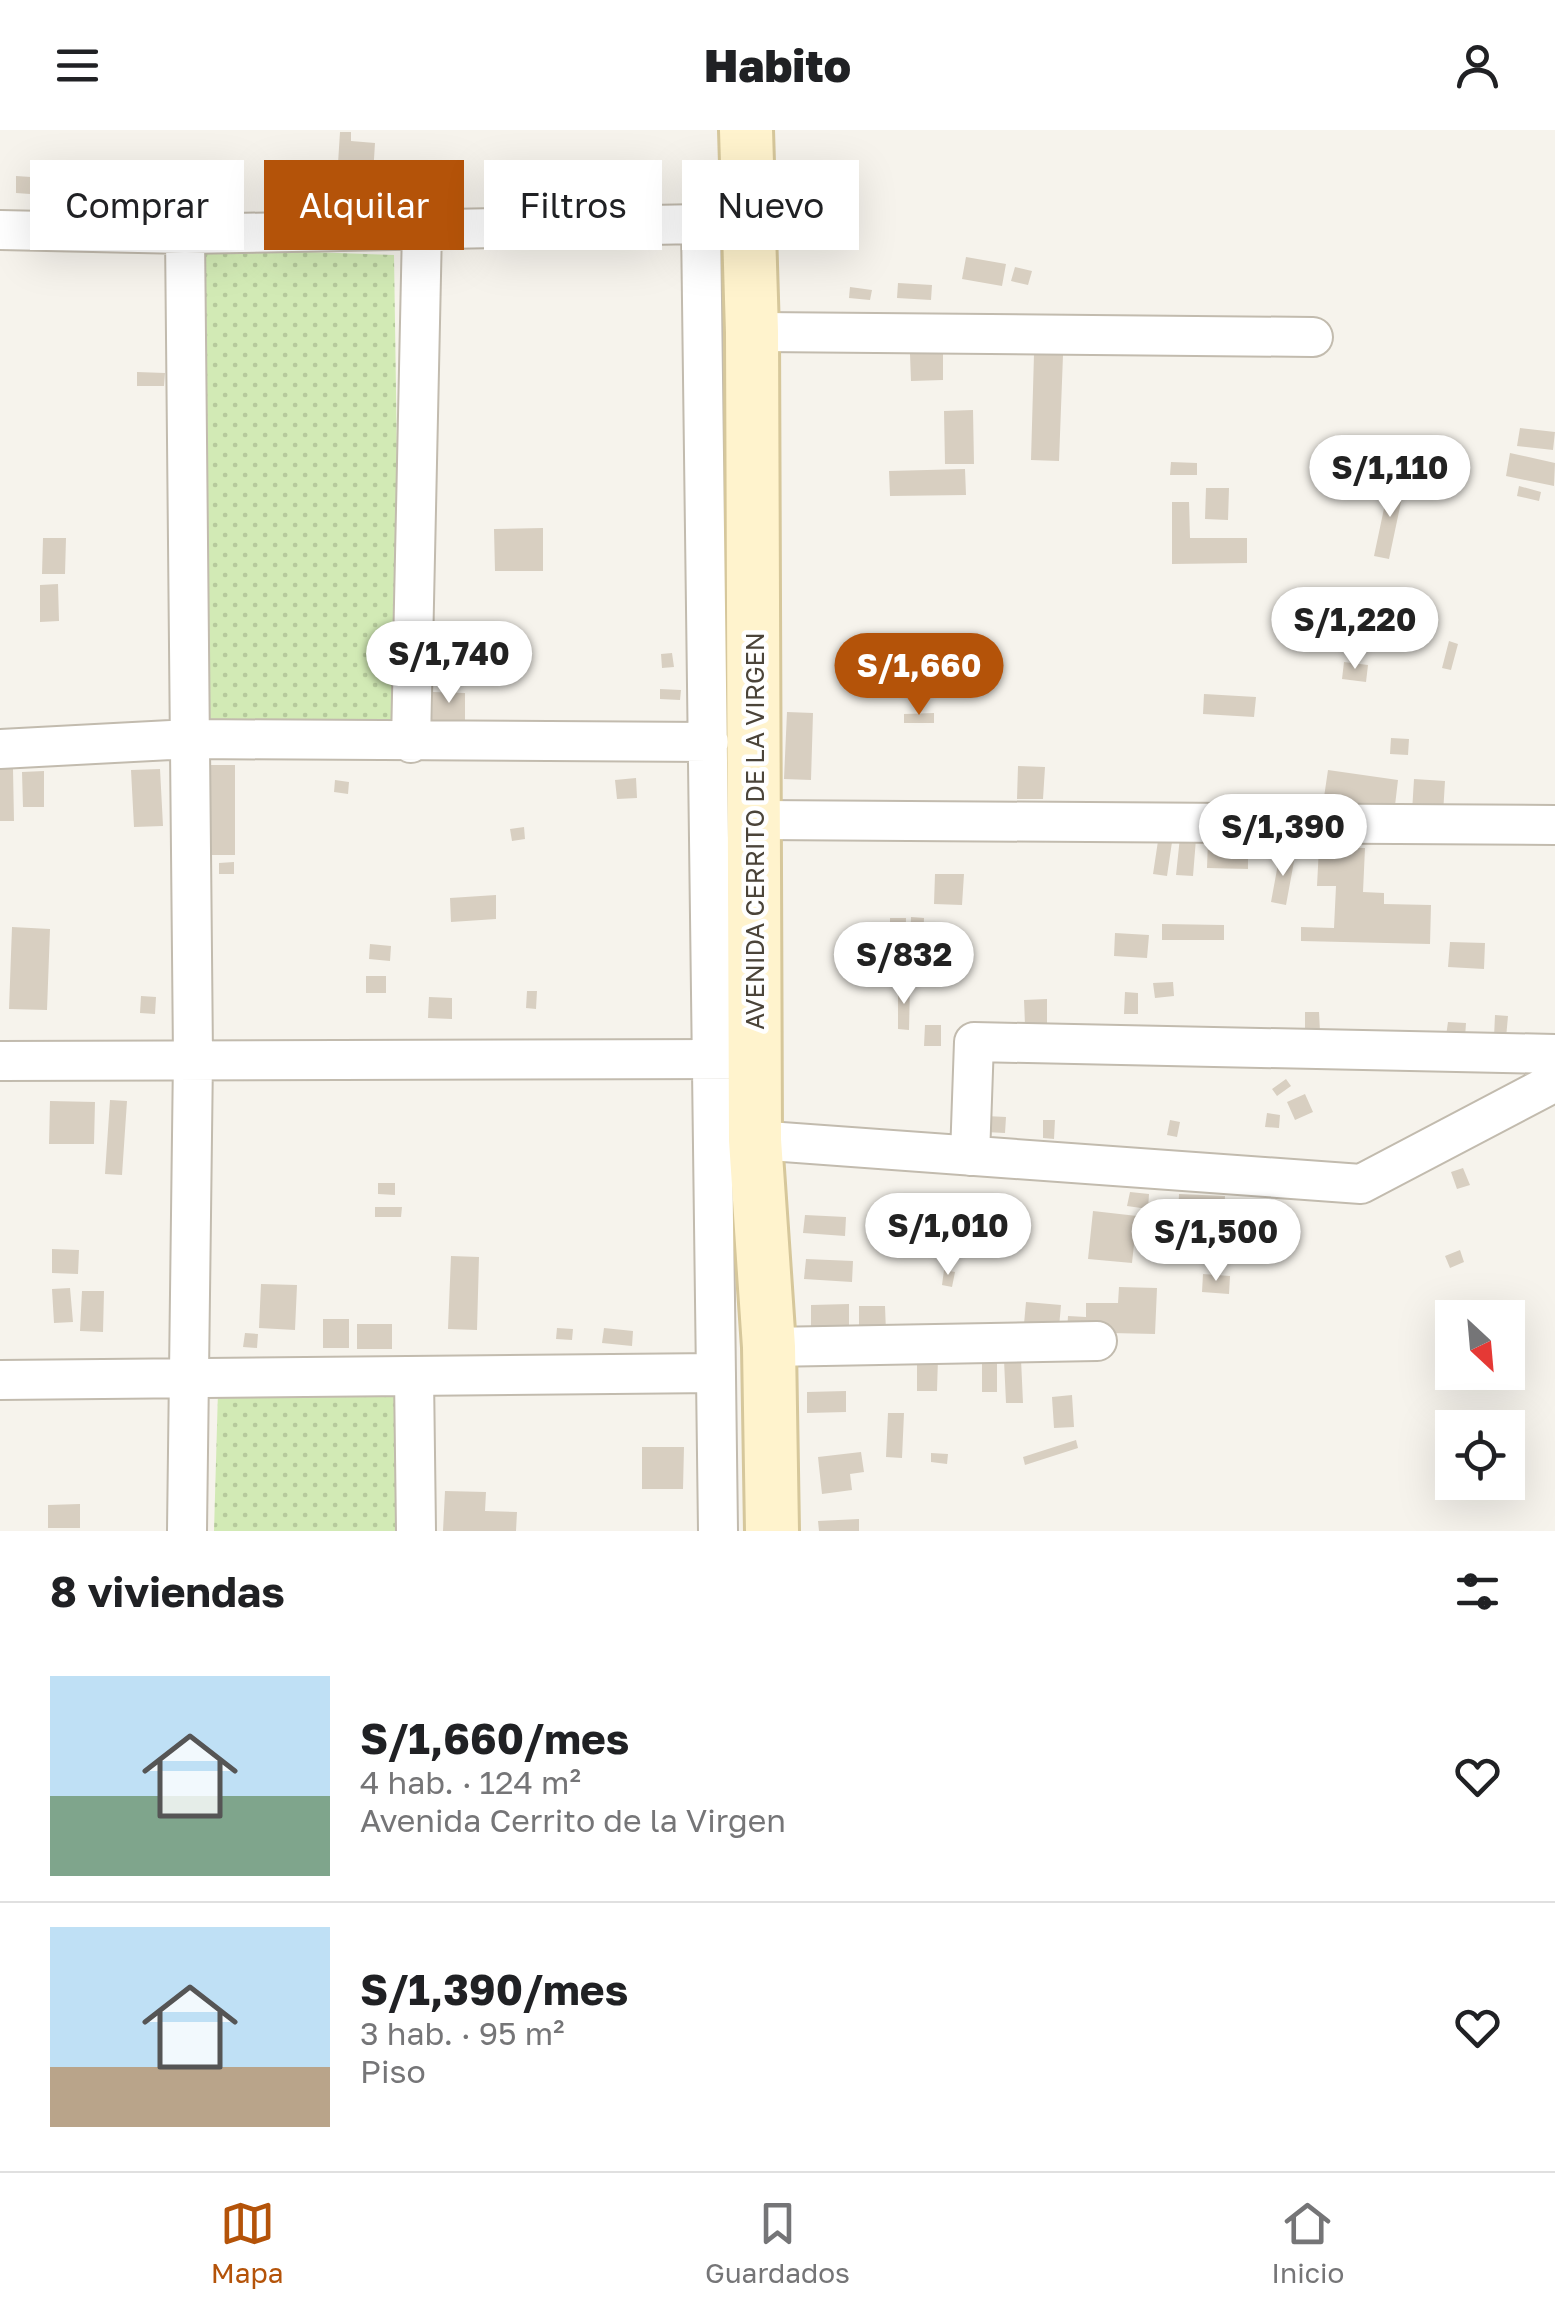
<!DOCTYPE html>
<html lang="es">
<head>
<meta charset="utf-8">
<style>
	:root { --surface:#fff; --page:#f2f2f2; --text:#202124; --muted:#757577; --line:#e0e0e0; --accent:#b45309 }
	body { margin:0; font-family:"Golos Text",sans-serif; background:var(--page); color:var(--text); height:100vh; display:flex; flex-direction:column; font-size:38px; white-space:nowrap }
	* { box-sizing:border-box; margin:0 }
	p { font-size:32px; color:var(--muted) }
	.icon { flex:none; width:55px; height:55px; fill:none; stroke:currentColor; stroke-width:2; stroke-linecap:round; stroke-linejoin:round }
	.map { position:relative; height:1401px; overflow:hidden }
	.sheet { display:flex; flex-direction:column; background:var(--surface); flex:1 }
	.sheet>* { flex:none }
	.top-card { position:absolute; left:30px; top:30px; width:1000px; height:90px; display:flex; gap:20px }
	.needle { width:65px; rotate:154deg }
	.buttons { position:absolute; left:1435px; top:1170px; display:grid; gap:20px }
	.buttons a { display:grid; place-items:center; width:90px; height:90px; border-radius:0px; background:var(--surface); box-shadow:0 10px 40px #0002; font-size:50px }
	.price { position:absolute; translate:-50% -85px; padding:0 22px; border-radius:35px; background:#fff; color:#222; font-size:32px; line-height:65px; filter:drop-shadow(0 2px 5px #0008) }
	.price::after { content:''; position:absolute; left:50%; top:60px; width:30px; height:22px; margin-left:-15px; background:inherit; clip-path:polygon(0 0,100% 0,50% 100%) }
	.price.selected { background:var(--accent); color:#fff }
	ul { padding:0; list-style:none }
	li { display:flex; align-items:center; gap:30px; height:250px; padding:0 50px }
	li+li { border-top:2px solid var(--line) }
	li span { display:grid; place-items:center; flex:none; width:280px; height:200px; border-radius:0px; color:#555 }
	li>.icon { margin-inline-start:auto }
	span .icon { width:120px; height:120px; fill:#fffc; stroke-width:1 }
	li b { font-size:42px }
	h2 { display:flex; justify-content:space-between; align-items:center; height:120px; padding:0 50px; font-size:42px }
	.tag { padding:0 35px; border-radius:0px; background:var(--surface); box-shadow:0 10px 40px #0002; font-size:35px; line-height:90px }
	.tag.selected { background:var(--accent); color:#fff }
	header { display:flex; justify-content:space-between; align-items:center; height:130px; padding:0 50px; background:var(--surface); font-size:45px; font-weight:800 }
	.tabs { display:flex; justify-content:space-around; align-items:center; height:140px; border-top:2px solid var(--line); background:var(--surface); font-size:28px; color:var(--muted) }
	.tabs a { display:grid; justify-items:center; gap:5px }
	.tabs .selected { color:var(--accent) }
	.map>svg:first-child { display:block }
</style>
</head>
<body>
<header><svg class="icon" aria-label="menu" viewBox="0 0 24 24"><path d="M4 6h16M4 12h16M4 18h16"/></svg>Habito<svg class="icon" aria-label="person" viewBox="0 0 24 24"><circle cx="12" cy="8" r="4"/><path d="M4 21q1-7 8-7t8 7"/></svg></header>
<div class="map">
<svg width="1555" height="1401" viewBox="0 0 1555 1401">
	<defs>
		<pattern id="park-dots" width="8" height="8" patternUnits="userSpaceOnUse" patternTransform="scale(2.5)"><rect width="8" height="8" fill="#d2eab5"/><path d="M2 2h.1M6 6h.1" fill="none" stroke="#b6ca9c" stroke-width="1.8" stroke-linecap="round"/></pattern>
	</defs>
	<rect width="100%" height="100%" fill="#f6f3ec"/>
	<!-- park -->
	<path fill="url(#park-dots)" d="M201,118L394,125L401,600L200,592Z
		M218,1261L399,1267L401,1401H214Z"/>
	<!-- building -->
	<path fill="#d8cfc1" d="M340,2H351V11L375,13L373,45H381L380,57L363,56L362,67L336,65Z
		M530,45L575,46V63H530Z
		M16,46L31,47L30,64L16,63Z
		M218,47H243V65L217,64Z
		M778,103L795,105L793,116L777,114Z
		M966,127L1006,134L1002,156L962,149Z
		M1015,137L1032,141L1028,155L1011,151Z
		M898,153L932,155L931,170L897,168Z
		M850,157L872,160L870,170L849,168Z
		M943,223V250L911,251L910,224Z
		M1034,224L1063,225L1059,331L1031,330Z
		M137,242L165,243L164,256H137Z
		M973,280L974,334H945L944,281Z
		M1520,298L1555,302L1553,320L1517,316Z
		M1510,323L1555,333L1554,356L1506,346Z
		M1171,332L1197,333V345H1170Z
		M965,339L966,365L890,366L889,341Z
		M1390,350L1405,353L1389,429L1374,426Z
		M1519,356L1541,362L1539,371L1517,366Z
		M1206,358H1229L1228,390L1205,389Z
		M1172,372H1189L1190,408H1247V433L1172,434Z
		M543,398V441H495L494,399Z
		M43,408H66L65,444H42Z
		M58,454L59,491L40,492V455Z
		M1449,511L1458,514L1451,540L1442,538Z
		M672,523L674,537L662,538L661,524Z
		M1344,532L1368,535L1366,552L1342,549Z
		M660,559L681,560L680,570L660,569Z
		M433,562L465,563V590H432Z
		M1204,564L1256,567L1254,587L1203,584Z
		M787,582L813,583L811,650L784,649Z
		M934,583V593H904V584Z
		M1391,608L1409,609L1408,625L1390,624Z
		M201,635H235V725H201Z
		M1018,636L1045,637L1043,669H1017Z
		M0,639H13L14,691H0Z
		M160,639L163,696L134,697L131,640Z
		M1328,640L1398,650L1394,684L1323,674Z
		M44,641V677H23L22,642Z
		M636,648L637,668L617,669L615,650Z
		M1414,649L1445,651L1443,684L1412,682Z
		M335,650L349,652L348,664L334,662Z
		M524,697L525,709L512,711L510,699Z
		M1180,707L1196,709L1193,746L1176,745Z
		M1208,710L1248,711V739L1207,738Z
		M1158,711L1172,712L1167,746L1153,744Z
		M1319,717L1365,718L1363,762L1384,763V774L1431,775L1430,814L1301,811V797L1334,798L1336,756H1317Z
		M1280,723L1295,726L1286,775L1271,772Z
		M234,732V744H219V733Z
		M935,744H964L962,775L934,774Z
		M496,765V789L451,792L450,768Z
		M911,787L924,788L923,813H910Z
		M890,788H906L905,839H890Z
		M1162,794L1224,795V810H1162Z
		M12,797L50,799L47,880L9,879Z
		M1115,803L1149,805L1147,828L1114,826Z
		M1450,812L1485,813L1484,839L1448,837Z
		M370,814L391,816L390,831L369,829Z
		M915,822L928,823L925,856L912,855Z
		M366,846H386V863H366Z
		M1173,852L1174,866L1155,868L1153,853Z
		M898,856H910L909,900L898,899Z
		M527,861H537L536,879L526,878Z
		M1125,862L1138,863V884H1124Z
		M141,866L156,867L155,884L140,883Z
		M429,867L452,868V889L428,888Z
		M1047,869V894L1025,895L1024,870Z
		M1305,882H1319L1320,902H1305Z
		M1495,885L1508,886L1506,908L1494,907Z
		M1448,892L1466,893L1465,908L1446,906Z
		M925,895H941V916H924Z
		M1286,949L1291,956L1277,966L1272,959Z
		M1305,964L1313,982L1295,990L1287,972Z
		M110,970L127,971L122,1045L105,1044Z
		M50,971L95,972L94,1014H49Z
		M1267,983L1280,985L1279,998L1265,997Z
		M986,986L1006,987L1005,1003L985,1002Z
		M1043,990H1055L1054,1009L1043,1008Z
		M1170,990L1180,992L1177,1007L1167,1005Z
		M1463,1038L1470,1055L1457,1059L1451,1042Z
		M378,1053H395V1065L378,1064Z
		M1130,1062L1149,1064L1148,1079L1127,1076Z
		M1179,1064L1225,1066L1223,1113L1177,1111Z
		M375,1077H402L401,1087H375Z
		M1093,1081L1137,1086L1132,1133L1088,1129Z
		M805,1085L846,1087L845,1106L803,1103Z
		M52,1119L79,1120L78,1144L52,1143Z
		M1460,1120L1464,1132L1450,1138L1445,1126Z
		M451,1126L479,1127L477,1200L448,1199Z
		M806,1129L853,1131L852,1152L804,1149Z
		M944,1140L955,1142L952,1157L942,1155Z
		M1203,1144L1230,1146L1229,1164L1202,1162Z
		M261,1154L297,1155L295,1200L259,1198Z
		M1119,1157L1157,1158L1155,1204L1067,1202L1068,1186L1086,1187V1173H1118Z
		M70,1158L73,1192L54,1193L52,1159Z
		M82,1161H104L103,1202L80,1201Z
		M1026,1172L1061,1175L1058,1208L1023,1205Z
		M849,1174V1201L811,1202V1175Z
		M859,1176H885L886,1202H859Z
		M323,1189H349V1218H323Z
		M357,1194H392V1219H357Z
		M557,1198L573,1199L572,1210L556,1209Z
		M604,1198L633,1201L632,1216L602,1213Z
		M245,1203L258,1204L257,1218L243,1217Z
		M917,1228H938L937,1261H917Z
		M982,1229H997V1262H982Z
		M1021,1229L1023,1273H1006L1004,1230Z
		M846,1261V1282L807,1283V1262Z
		M1072,1265L1074,1297L1054,1298L1052,1267Z
		M888,1283H904L902,1328L886,1327Z
		M1076,1310L1078,1318L1025,1335L1023,1327Z
		M642,1317H684L683,1359H642Z
		M861,1322L864,1342L850,1344L852,1360L822,1364L818,1327Z
		M931,1323L948,1324L947,1334L931,1332Z
		M445,1361L486,1362L485,1381L517,1382L516,1401H443Z
		M80,1374V1398H48V1375Z
		M859,1389V1401H819L818,1391Z"/>
	<g fill="none" stroke-linecap="round" stroke-linejoin="round">
		<!-- street casing -->
		<g stroke="#c2bbae" stroke-width="42">
			<path id="street" d="M0,100L185,104L701,94L718,1401
				M185,104L193,927L187,1401
				M752,202L1313,207
				M411,613L422,99
				M0,619L190,609L709,612
				M757,690L1555,695
				M0,931L737,929
				M755,1010L1361,1054L1555,952
				M970,1026L974,912L1555,924
				M769,1217L1097,1211
				M414,1246L416,1401
				M0,1250L716,1243"/>
		</g>
		<!-- secondary casing -->
		<g stroke="#d6c79b" stroke-width="58">
			<path id="secondary" d="M746,0L752,202L755,1010L769,1217L772,1401"/>
		</g>
		<!-- street -->
		<use href="#street" stroke="#fff" stroke-width="38"/>
		<!-- secondary -->
		<use href="#secondary" stroke="#fff3cd" stroke-width="52"/>
	</g>
	<g text-anchor="middle" stroke-width="9" stroke-linejoin="round" paint-order="stroke">
		<!-- street labels -->
		<g font-size="25" fill="#4b4439" stroke="#fff">
			<text transform="translate(755 701) rotate(-90)" y="9">AVENIDA CERRITO DE LA VIRGEN</text>
		</g>
	</g>
</svg>
<div class="buttons">
<a><svg class="needle" viewBox="-14 -14 28 28"><path d="M0-13l5 13h-10z" fill="#e53935"/><path d="M0 13l5-13h-10z" fill="#757577"/></svg></a>
<a><svg class="icon" aria-label="locate" viewBox="0 0 24 24"><circle cx="12" cy="12" r="6"/><path d="M12 2v4M12 18v4M2 12h4M18 12h4"/></svg></a>
</div>
<b class="price" style="left:1390px;top:390px">S/1,110</b>
<b class="price" style="left:1355px;top:542px">S/1,220</b>
<b class="price" style="left:449px;top:576px">S/1,740</b>
<b class="price selected" style="left:919px;top:588px">S/1,660</b>
<b class="price" style="left:1283px;top:749px">S/1,390</b>
<b class="price" style="left:904px;top:877px">S/832</b>
<b class="price" style="left:948px;top:1148px">S/1,010</b>
<b class="price" style="left:1216px;top:1154px">S/1,500</b>
<div class="top-card">
<a class="tag">Comprar</a>
<a class="tag selected">Alquilar</a>
<a class="tag">Filtros</a>
<a class="tag">Nuevo</a>
</div>
</div>
<section class="sheet">
<h2>8 viviendas<svg class="icon" aria-label="filters" viewBox="0 0 24 24"><path d="M4 7h16M4 17h16"/><circle cx="9" cy="7" r="2"/><circle cx="15" cy="17" r="2"/></svg></h2>
<ul>
<li><span style="background:linear-gradient(#bfe0f5 60%,#7fa58c 0)"><svg class="icon" aria-label="home" viewBox="0 0 24 24"><path d="M3 11l9-7 9 7M6 9v11h12V9"/></svg></span><div><b>S/1,660/mes</b><p>4 hab. · 124 m²</p><p>Avenida Cerrito de la Virgen</p></div><svg class="icon" aria-label="heart" viewBox="0 0 24 24"><path d="M12 20l-8-8c-3-5 5-10 8-4 3-6 11-1 8 4z"/></svg></li>
<li><span style="background:linear-gradient(#bfe0f5 70%,#b9a48a 0)"><svg class="icon" aria-label="home" viewBox="0 0 24 24"><path d="M3 11l9-7 9 7M6 9v11h12V9"/></svg></span><div><b>S/1,390/mes</b><p>3 hab. · 95 m²</p><p>Piso</p></div><svg class="icon" aria-label="heart" viewBox="0 0 24 24"><path d="M12 20l-8-8c-3-5 5-10 8-4 3-6 11-1 8 4z"/></svg></li>
</ul>
</section>
<nav class="tabs">
<a class="selected"><svg class="icon" aria-label="map" viewBox="0 0 24 24"><path d="M3 6l6-2 6 2 6-2v14l-6 2-6-2-6 2zM9 4v14M15 6v14"/></svg>Mapa</a>
<a><svg class="icon" aria-label="saved" viewBox="0 0 24 24"><path d="M7 4h10v16l-5-4-5 4z"/></svg>Guardados</a>
<a><svg class="icon" aria-label="home" viewBox="0 0 24 24"><path d="M3 11l9-7 9 7M6 9v11h12V9"/></svg>Inicio</a>
</nav>
</body>
</html>
